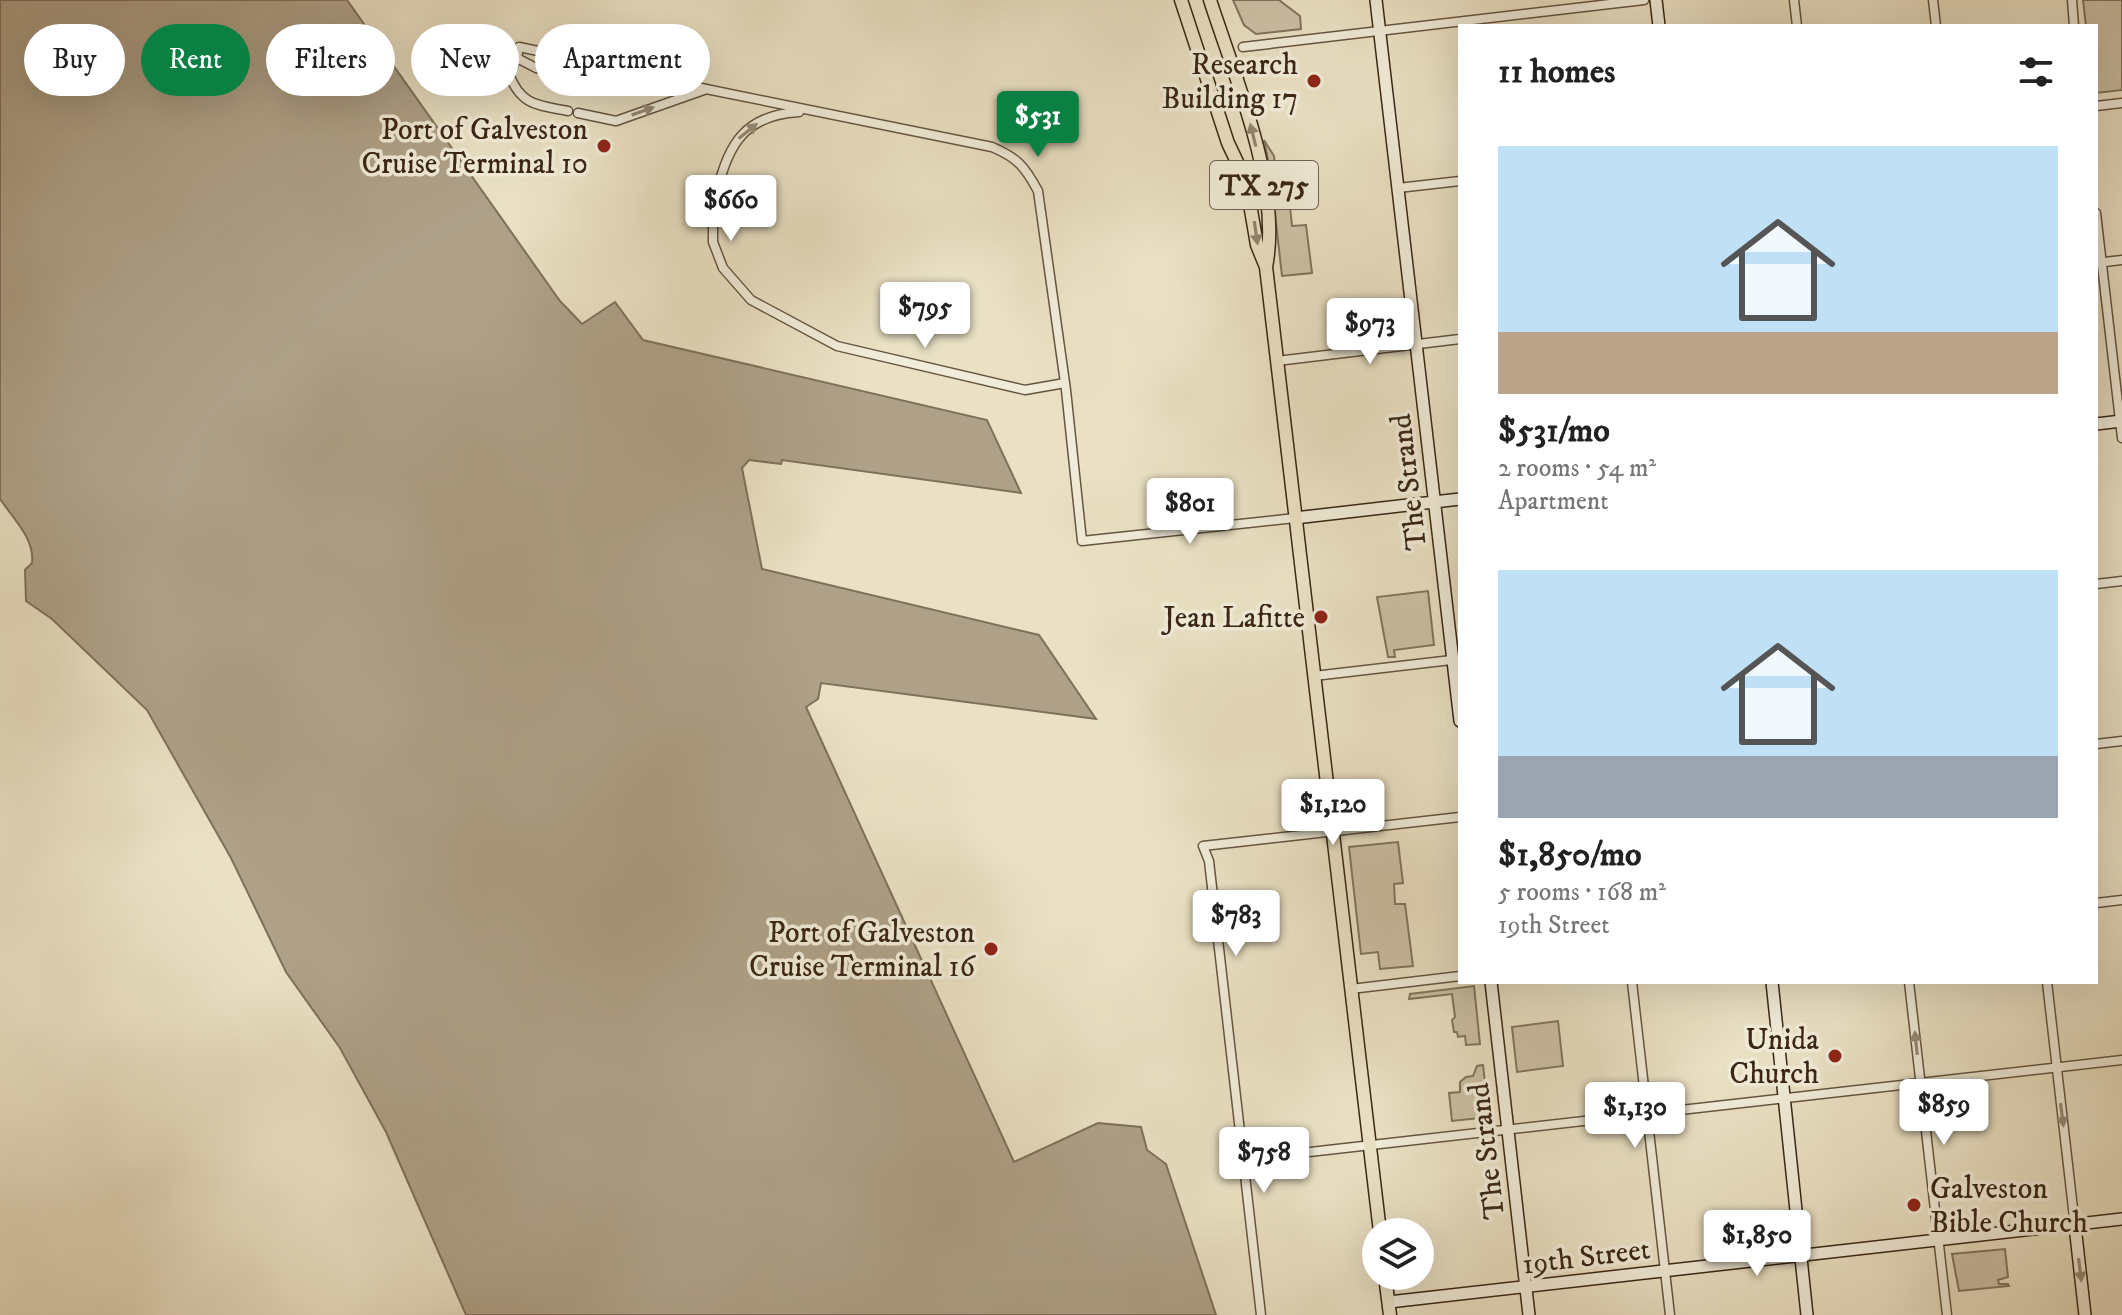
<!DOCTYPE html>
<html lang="en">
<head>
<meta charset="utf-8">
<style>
	:root { --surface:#fff; --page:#f2f2f2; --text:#222; --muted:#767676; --accent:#0b8043 }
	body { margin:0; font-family:"IM FELL DW Pica",serif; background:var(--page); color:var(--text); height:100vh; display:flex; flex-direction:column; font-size:30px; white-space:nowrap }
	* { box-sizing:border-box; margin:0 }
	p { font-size:26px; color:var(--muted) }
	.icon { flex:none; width:44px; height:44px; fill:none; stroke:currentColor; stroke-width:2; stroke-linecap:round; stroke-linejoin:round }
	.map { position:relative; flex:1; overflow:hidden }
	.sheet { position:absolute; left:1458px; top:24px; width:640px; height:960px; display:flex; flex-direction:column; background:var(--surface); border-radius:0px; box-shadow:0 8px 32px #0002 }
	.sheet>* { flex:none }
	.top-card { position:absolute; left:24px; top:24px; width:760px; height:72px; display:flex; gap:16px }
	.controls { position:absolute; left:1362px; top:1218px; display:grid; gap:16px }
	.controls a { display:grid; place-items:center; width:72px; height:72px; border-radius:50%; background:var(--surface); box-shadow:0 8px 32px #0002; font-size:40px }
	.price { position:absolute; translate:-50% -68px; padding:0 18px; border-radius:8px; background:#fff; color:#222; font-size:26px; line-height:52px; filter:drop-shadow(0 2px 4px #0008) }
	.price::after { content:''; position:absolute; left:50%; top:48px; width:24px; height:18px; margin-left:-12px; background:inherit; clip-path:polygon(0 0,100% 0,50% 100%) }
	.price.selected { background:var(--accent); color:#fff }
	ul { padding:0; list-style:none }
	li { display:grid; align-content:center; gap:16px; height:424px; padding:0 40px }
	li span { display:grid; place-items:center; height:248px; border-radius:0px; color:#555 }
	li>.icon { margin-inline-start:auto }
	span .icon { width:144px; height:144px; fill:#fffc; stroke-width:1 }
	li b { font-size:34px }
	h2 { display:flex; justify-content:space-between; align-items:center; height:96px; padding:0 40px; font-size:34px }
	.tag { padding:0 28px; border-radius:36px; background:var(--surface); box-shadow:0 8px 32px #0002; font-size:28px; line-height:72px }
	.tag.selected { background:var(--accent); color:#fff }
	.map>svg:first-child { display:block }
</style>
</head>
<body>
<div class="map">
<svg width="2122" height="1315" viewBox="0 0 2122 1315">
	<rect width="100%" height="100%" fill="#eae1c4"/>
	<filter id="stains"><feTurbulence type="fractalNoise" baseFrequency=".0025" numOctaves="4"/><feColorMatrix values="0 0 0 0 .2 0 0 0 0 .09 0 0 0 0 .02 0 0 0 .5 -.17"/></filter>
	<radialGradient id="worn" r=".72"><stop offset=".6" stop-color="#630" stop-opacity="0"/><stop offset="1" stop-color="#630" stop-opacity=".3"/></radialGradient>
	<!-- green -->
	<path fill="#ccc1a6" stroke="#82745d" stroke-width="2" d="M1233,0H1279L1300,16L1301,29L1256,34L1244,25Z
		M2083,0H2122V90L2096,93V26H2086Z
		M1264,140L1274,156L1276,175L1290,184L1288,187L1292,226L1306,225L1312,273L1282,276L1270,170Z
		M1428,591L1434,645L1394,650L1395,657H1388L1377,597Z
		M1398,842L1403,883L1394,884L1395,904H1405L1413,966L1380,969L1378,952L1361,954L1349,847Z
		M1474,986L1480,1044L1466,1045L1465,1036L1458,1037L1457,1032H1454L1452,1020L1455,1017L1452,994L1409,999L1410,994Z
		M1558,1021L1563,1066L1517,1072L1512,1027Z
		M1483,1065L1489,1117L1452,1121L1449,1093L1460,1092V1082L1466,1077L1473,1076L1477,1066Z
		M2005,1249L2008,1277L1998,1280L1999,1284H2008L2009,1286L1959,1291L1952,1254Z"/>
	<!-- water -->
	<path fill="#aea188" stroke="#7f705a" stroke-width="2" d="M0,0H347L560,301L582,324L615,302L643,340L987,420L1021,493L782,460L781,464L749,460L742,468L762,569L1039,635L1096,719L821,683L818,699L806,707L1014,1162L1098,1123L1141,1127L1147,1150L1166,1164L1216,1315H466L386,1132L340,1048L286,972L231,858L147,710L52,619L26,601L25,570L32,563C35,539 13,518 0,499Z"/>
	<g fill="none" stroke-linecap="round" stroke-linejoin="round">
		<!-- street casing -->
		<g stroke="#655540" stroke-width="11">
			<path id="street" d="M1794,0L1797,26
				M1933,0L1936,26
				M2072,0L2074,26
				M1243,47L1644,0
				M517,58L536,68L647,87L663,80
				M2096,106L2122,103
				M568,111C538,105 521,106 509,74L517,58L519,47L648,74L663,80L706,89L992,147C1018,158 1025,167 1038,191L1066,390L1082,541L1295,518
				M578,113L616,121L704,90
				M1398,188L1460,181
				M717,192C728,143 746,115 799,112
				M716,197L713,212V242L723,268L751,300L837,346L1025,390L1065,383
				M2096,213L2122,438
				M2096,263L2122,260
				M1277,361L1460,339
				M2096,584L2122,581
				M1314,676L1460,659
				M2096,744L2122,741
				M2096,903L2122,900
				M1632,982L1670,1315
				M1909,982L1947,1315
				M2047,982L2075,1226
				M1351,989L1460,976
				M1256,1158L2122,1060
				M1261,1315L1209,861L1203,846L1460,817"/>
		</g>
		<!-- secondary casing -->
		<g stroke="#392614" stroke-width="14">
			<path id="secondary" d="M1376,0L1460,721
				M1656,0L1659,26
				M2096,424L2122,421
				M1295,518L1460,499
				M1491,982L1529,1315
				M1772,982L1807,1315
				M2075,1226L2085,1315
				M1389,1302L2122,1219"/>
		</g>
		<!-- primary casing -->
		<g stroke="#392614" stroke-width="15">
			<path id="primary" d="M1181,0L1228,143L1246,181L1257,245L1266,267L1380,1232
				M1210,0C1235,78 1282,186 1266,267
				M1385,1276L1390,1315"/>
		</g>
		<!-- street -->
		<use href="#street" stroke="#f1ecd9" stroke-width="8"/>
		<!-- secondary -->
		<use href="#secondary" stroke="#f1ecd9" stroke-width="11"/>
		<!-- primary -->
		<use href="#primary" stroke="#eae1c4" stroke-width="12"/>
	</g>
	<!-- one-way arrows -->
	<defs><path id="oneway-solid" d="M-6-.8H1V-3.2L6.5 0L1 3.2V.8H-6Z" transform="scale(2)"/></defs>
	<g fill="#958976">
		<use href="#oneway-solid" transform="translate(643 111) rotate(-19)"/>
		<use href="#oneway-solid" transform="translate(748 131) rotate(-39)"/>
		<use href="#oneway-solid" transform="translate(1916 1043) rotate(-96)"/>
		<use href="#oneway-solid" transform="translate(2062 1115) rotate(83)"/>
		<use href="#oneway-solid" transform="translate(2080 1270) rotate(83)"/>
	</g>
	<g fill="#92846c">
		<use href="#oneway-solid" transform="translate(1253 135) rotate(-104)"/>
		<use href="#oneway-solid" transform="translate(1256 233) rotate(82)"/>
	</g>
	<!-- markers -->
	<g fill="#8f2418" stroke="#f1ecd9" stroke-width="3">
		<circle cx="1314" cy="81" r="8"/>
		<circle cx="604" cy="146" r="8"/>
		<circle cx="1321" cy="617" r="8"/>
		<circle cx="991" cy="949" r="8"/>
		<circle cx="1835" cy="1056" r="8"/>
		<circle cx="1914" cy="1205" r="8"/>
	</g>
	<g text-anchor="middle" stroke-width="7" stroke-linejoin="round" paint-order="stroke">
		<!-- shield labels -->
		<rect fill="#f1ecd9" stroke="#70614f" stroke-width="2" x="1210" y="161" width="108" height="48" rx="6"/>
		<g font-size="28" font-weight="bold" fill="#392614">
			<text x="1264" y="195">TX 275</text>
		</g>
		<!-- poi labels -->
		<g font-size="30" fill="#392614" stroke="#f1ecd9" text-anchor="end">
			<text x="1298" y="74">Research<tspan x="1298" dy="34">Building 17</tspan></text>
			<text x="588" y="139">Port of Galveston<tspan x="588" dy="34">Cruise Terminal 10</tspan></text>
			<text x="1305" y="627">Jean Lafitte</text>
			<text x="975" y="942">Port of Galveston<tspan x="975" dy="34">Cruise Terminal 16</tspan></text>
			<text x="1819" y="1049">Unida<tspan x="1819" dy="34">Church</tspan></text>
			<text x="1930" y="1198" text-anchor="start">Galveston<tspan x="1930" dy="34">Bible Church</tspan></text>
		</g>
		<!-- street labels -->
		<g font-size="30" fill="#392614" stroke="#f1ecd9">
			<text transform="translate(1408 482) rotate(-97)" y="10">The Strand</text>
			<text transform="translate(1486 1151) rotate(-97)" y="10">The Strand</text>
			<text transform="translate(1586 1256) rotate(-7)" y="10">19th Street</text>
		</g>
	</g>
	<rect width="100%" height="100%" filter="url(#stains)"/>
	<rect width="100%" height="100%" fill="url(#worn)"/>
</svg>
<div class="controls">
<a><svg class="icon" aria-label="layers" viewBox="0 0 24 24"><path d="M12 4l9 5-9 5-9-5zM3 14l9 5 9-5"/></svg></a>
</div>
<b class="price selected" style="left:1038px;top:159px">$531</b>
<b class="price" style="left:731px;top:243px">$660</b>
<b class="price" style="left:925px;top:350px">$795</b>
<b class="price" style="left:1370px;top:366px">$973</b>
<b class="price" style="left:1190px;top:546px">$801</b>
<b class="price" style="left:1333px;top:847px">$1,120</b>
<b class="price" style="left:1236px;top:958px">$783</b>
<b class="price" style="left:1944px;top:1147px">$859</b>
<b class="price" style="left:1635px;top:1150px">$1,130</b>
<b class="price" style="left:1264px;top:1195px">$758</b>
<b class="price" style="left:1757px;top:1278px">$1,850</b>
<div class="top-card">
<a class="tag">Buy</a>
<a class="tag selected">Rent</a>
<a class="tag">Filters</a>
<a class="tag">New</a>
<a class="tag">Apartment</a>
</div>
<section class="sheet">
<h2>11 homes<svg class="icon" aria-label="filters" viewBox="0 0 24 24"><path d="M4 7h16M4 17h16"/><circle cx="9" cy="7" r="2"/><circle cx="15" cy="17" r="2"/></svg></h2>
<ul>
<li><span style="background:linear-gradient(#bfe0f5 75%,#b9a48a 0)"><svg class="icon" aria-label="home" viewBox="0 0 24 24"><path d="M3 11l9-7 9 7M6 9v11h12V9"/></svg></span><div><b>$531/mo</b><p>2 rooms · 54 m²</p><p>Apartment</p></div></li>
<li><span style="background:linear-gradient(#bfe0f5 75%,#9aa5b1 0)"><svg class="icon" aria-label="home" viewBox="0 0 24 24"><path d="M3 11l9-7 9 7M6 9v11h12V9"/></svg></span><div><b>$1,850/mo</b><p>5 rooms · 168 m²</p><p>19th Street</p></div></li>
</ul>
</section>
</div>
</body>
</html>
